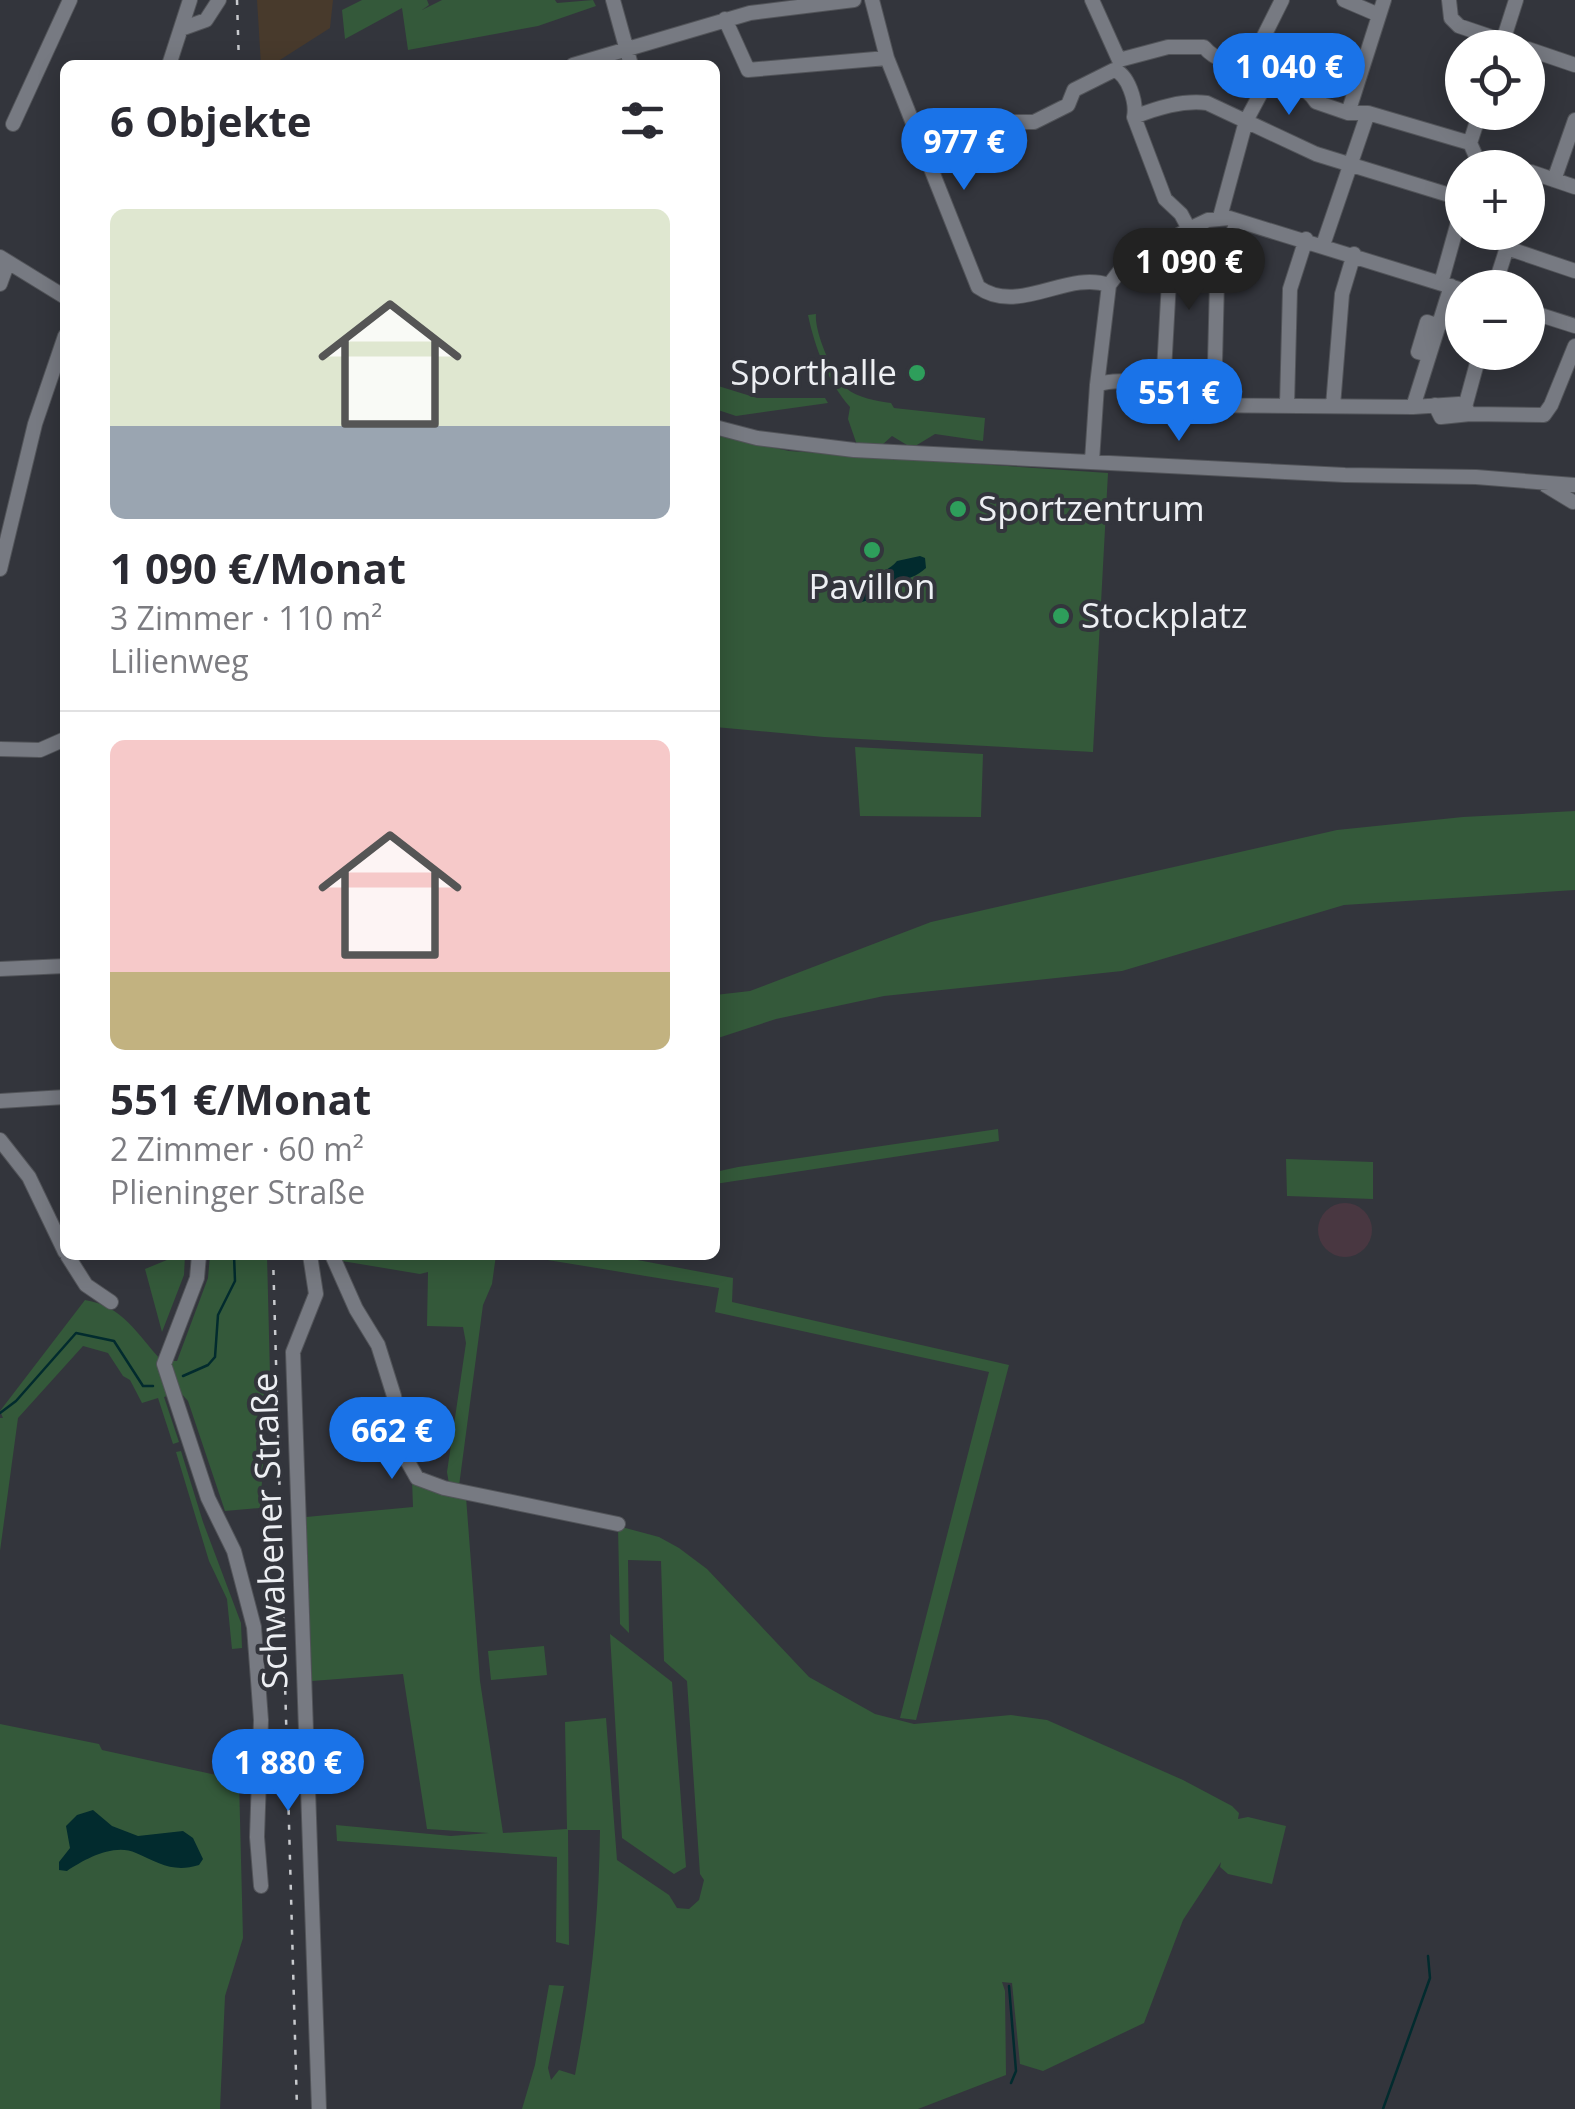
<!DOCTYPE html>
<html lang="de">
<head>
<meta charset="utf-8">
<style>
	:root { --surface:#fff; --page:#f2f2f3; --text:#2b2b33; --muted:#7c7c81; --line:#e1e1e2; --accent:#1a73e8 }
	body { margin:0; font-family:"Open Sans",sans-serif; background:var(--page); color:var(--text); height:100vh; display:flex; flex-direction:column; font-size:38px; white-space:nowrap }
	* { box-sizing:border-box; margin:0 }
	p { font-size:32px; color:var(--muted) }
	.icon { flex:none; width:55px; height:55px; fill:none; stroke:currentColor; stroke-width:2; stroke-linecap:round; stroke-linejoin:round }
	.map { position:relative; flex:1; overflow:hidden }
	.panel { position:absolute; left:60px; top:60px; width:660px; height:1200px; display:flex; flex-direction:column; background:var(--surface); border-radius:15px; box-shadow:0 5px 25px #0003 }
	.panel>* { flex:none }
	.controls { position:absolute; left:1445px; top:30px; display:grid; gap:20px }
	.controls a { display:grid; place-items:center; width:100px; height:100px; border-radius:50%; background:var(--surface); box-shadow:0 5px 25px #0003; font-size:50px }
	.price { position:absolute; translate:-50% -85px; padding:0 22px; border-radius:35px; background:var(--accent); color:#fff; font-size:32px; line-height:65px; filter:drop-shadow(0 2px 5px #0008) }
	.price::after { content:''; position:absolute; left:50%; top:60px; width:30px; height:22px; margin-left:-15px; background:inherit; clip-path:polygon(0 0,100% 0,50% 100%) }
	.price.current { background:#222; color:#fff }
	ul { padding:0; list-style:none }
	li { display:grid; align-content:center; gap:20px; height:530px; padding:0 50px }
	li+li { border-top:2px solid var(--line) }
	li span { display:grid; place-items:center; height:310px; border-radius:15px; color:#555 }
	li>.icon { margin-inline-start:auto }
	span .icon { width:180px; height:180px; fill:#fffc; stroke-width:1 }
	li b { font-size:42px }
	h2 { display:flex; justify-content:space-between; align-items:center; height:120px; padding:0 50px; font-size:42px }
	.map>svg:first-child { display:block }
</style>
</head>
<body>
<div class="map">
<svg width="1575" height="2109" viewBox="0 0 1575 2109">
	<rect width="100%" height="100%" fill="#33353c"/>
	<!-- commercial -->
	<path fill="#483a2c" d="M257,0H333L330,28L272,65H261Z"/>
	<!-- industrial -->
	<path fill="#493741" d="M1318 1230a27 27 0 1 1 54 0a27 27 0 1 1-54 0Z"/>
	<!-- green -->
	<path fill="#34593a" d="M362,0H427L429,5L422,10L442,0H555L557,3L593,0L596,6L538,26L408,50L402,8L345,39L342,10Z
		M816,314C814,331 833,376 846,388C857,398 877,401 891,403L894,408L985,418L983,441L935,434L912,448L892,436L882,445H857L848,419L850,407C828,382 815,348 808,315Z
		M715,385L757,398H825L828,403L736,416L715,409Z
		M715,435L789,451L1108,473L1093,752L824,737L715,727Z
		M855,747L983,754L981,817L860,816Z
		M1575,811V890L1344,905L1122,971L884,996L776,1019L715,1039V995L750,991L931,922L1337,830L1463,817Z
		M998,1129L999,1141L715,1184V1172L738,1167Z
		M1286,1159L1373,1162V1199L1287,1196Z
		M179,1255H185L184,1275L162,1332L145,1269Z
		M210,1255H267L270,1375L260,1508L225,1511L188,1401L180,1392L164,1397L179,1442L173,1444L158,1398L142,1403L130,1380L123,1376L108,1353L83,1346L18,1418L0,1551V1418H3L0,1411L85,1300C123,1306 137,1334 161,1360L177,1361L208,1278Z
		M340,1255H496L492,1284L483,1305L459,1486L449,1484L447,1472L466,1343L463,1327L427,1326L428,1272L420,1274L342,1261Z
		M517,1255H611L733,1278L732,1302L1009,1365L916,1720L900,1718L989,1372L715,1312L719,1288Z
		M181,1451L203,1522L241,1623L242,1648L232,1649L227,1599L209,1561L176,1452Z
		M412,1480L466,1497L480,1681L503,1833L567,1829L565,1722L606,1718L617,1860L669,1895L677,1908L689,1909L699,1900L704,1880L700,1874L687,1681L664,1661L661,1561L628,1560L629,1633L620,1624L618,1526L659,1537L679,1548L707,1569L809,1677L875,1714L914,1724L1011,1715L1047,1720L1183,1780L1232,1806L1239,1813L1238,1819L1248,1817L1286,1826L1272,1884L1228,1874L1220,1867L1221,1862L1183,1920L1144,2023L1043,2071L1020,2064L1012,1983L1002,1982L1005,1991L1006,2075L918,2109H522L535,2065L549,1985L564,1986L548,2068L551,2080L559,2070L575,2075C591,1991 599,1915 600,1830H568L569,1945L556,1942L557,1857L337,1841L336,1825L451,1836L489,1833L427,1829L403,1674L312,1681L306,1517L413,1507Z
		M610,1634L672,1682L686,1867L674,1874L622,1838Z
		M544,1646L547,1675L491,1680L488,1651Z
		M0,1724L99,1744L102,1750L239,1780L243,1938L225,1996L220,2109H0Z"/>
	<!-- water -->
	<path fill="#022b2e" d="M920,556L925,558L926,568C916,577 908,578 897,583C880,590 873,604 853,602C851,576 883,578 897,561Z
		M93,1810L112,1826L138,1836L183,1831L193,1838L203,1859L199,1865C173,1873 159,1863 136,1853C114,1843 85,1859 67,1871L59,1870V1862L70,1848L66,1826L77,1815Z"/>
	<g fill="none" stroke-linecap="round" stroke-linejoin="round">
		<!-- stream -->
		<path stroke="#022b2e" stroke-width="2.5" d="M183,1376L208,1365L215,1357L218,1315L235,1281L234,1255
			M0,1413L16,1401L76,1333L114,1341L143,1386H153
			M1009,1986L1016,2071L1011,2083
			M1383,2109L1430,1978L1428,1956"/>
		<!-- minor casing -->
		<g stroke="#525459" stroke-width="16">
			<path id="minor" d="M613,0L631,65
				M872,0L887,58L978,287C1019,316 1066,270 1109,285
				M1092,0L1119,60L1168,47H1204C1219,65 1241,64 1262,68C1277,71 1309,89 1316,102L1348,113H1368L1470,143
				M1344,0L1379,15
				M1449,0L1451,18L1459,26L1524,48
				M725,19L748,70L887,58
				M181,29L206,20L219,0
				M1501,47L1516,0
				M1528,49L1575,65
				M169,65L190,0
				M573,65L750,13L854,0
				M1248,68L1282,0
				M1348,113L1384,0
				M1134,117C1157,108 1182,100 1207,103L1316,154L1446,194
				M13,124L70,0
				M925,159L1008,122H1034L1068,105L1074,90L1114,70C1128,74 1137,102 1134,117L1165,199L1181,214L1189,229
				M1476,168L1478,161L1470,143L1480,112
				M1554,180L1575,120
				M1528,182L1531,172L1575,187
				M1220,217L1246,121L1272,72
				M1323,245L1368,113
				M1507,248L1575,271
				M1154,249L1169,281L1163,389
				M0,257L65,297
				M1441,283L1462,208
				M0,284L8,262
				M1494,288L1512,232
				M1528,311L1575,326
				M1429,355L1418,352L1427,322L1439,326
				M1097,385C1117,377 1151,383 1172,391C1180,394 1183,401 1192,405L1413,407L1459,404L1465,407L1470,414L1544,415L1551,405L1575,346
				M1214,403L1217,281L1237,221
				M1287,405L1290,289L1306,239
				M1435,405L1441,417L1470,414
				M1333,406L1342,294L1354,254
				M1413,407L1451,286
				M1465,407L1480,352
				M715,427L757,438L854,450L1345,475L1476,477L1574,485
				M1092,461L1097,385L1109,285L1122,268L1189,229L1208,220L1229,218L1462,290
				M1545,485L1573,502
				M0,569L35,424L65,336
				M0,749L40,750L65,739
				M0,969L65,966
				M0,1101L65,1097
				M0,1140L29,1177L65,1252
				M67,1255L86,1285L111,1302
				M199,1255L197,1278L164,1364L208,1498L234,1551L254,1627L261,1720L257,1837L261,1886
				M310,1255L316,1294L293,1352L319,2109
				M332,1255L356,1309L378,1345L394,1396L404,1455L417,1478L444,1488L618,1524"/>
		</g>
		<!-- minor -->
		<use href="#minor" stroke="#777a82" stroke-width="14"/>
		<!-- rail -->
		<path stroke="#c8cace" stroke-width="2.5" stroke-dasharray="5 10" stroke-linecap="butt" d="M237,0L239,65
			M273,1255L297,2109"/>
	</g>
	<!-- markers -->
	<g fill="#2e9e5b" stroke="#33353c" stroke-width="4">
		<circle cx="917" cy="373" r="10"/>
		<circle cx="958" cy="509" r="10"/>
		<circle cx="872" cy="550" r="10"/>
		<circle cx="1061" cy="616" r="10"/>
	</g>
	<g text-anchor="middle" stroke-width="8" stroke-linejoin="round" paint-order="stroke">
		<!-- poi labels -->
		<g font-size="35" fill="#edeff3" stroke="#33353c" text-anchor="start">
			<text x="897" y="385" text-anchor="end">Sporthalle</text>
			<text x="978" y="521">Sportzentrum</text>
			<text x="872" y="599" text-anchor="middle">Pavillon</text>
			<text x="1081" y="628">Stockplatz</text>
		</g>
		<!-- street labels -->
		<g font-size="35" fill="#edeff3" stroke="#33353c">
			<text transform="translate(270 1531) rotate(-92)" y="12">Schwabener Straße</text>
		</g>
	</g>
</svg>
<div class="controls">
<a><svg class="icon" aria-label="locate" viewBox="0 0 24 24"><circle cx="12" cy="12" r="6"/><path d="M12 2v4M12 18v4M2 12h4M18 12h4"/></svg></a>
<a>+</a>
<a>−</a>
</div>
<b class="price" style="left:1289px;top:118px">1 040 €</b>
<b class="price" style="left:964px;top:193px">977 €</b>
<b class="price current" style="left:1189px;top:313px">1 090 €</b>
<b class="price" style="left:1179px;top:444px">551 €</b>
<b class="price" style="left:392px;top:1482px">662 €</b>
<b class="price" style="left:288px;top:1814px">1 880 €</b>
<section class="panel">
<h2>6 Objekte<svg class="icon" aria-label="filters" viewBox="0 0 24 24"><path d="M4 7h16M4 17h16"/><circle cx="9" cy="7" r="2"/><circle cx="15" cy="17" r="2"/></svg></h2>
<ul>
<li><span style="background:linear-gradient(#dfe7d0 70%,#9aa5b1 0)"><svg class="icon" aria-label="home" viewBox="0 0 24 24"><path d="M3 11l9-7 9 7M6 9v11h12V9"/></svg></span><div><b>1 090 €/Monat</b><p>3 Zimmer · 110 m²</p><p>Lilienweg</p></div></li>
<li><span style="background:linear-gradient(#f6c9c9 75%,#c2b280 0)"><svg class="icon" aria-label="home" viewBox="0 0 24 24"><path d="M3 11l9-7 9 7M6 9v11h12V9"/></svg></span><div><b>551 €/Monat</b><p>2 Zimmer · 60 m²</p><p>Plieninger Straße</p></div></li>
</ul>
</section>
</div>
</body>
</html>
